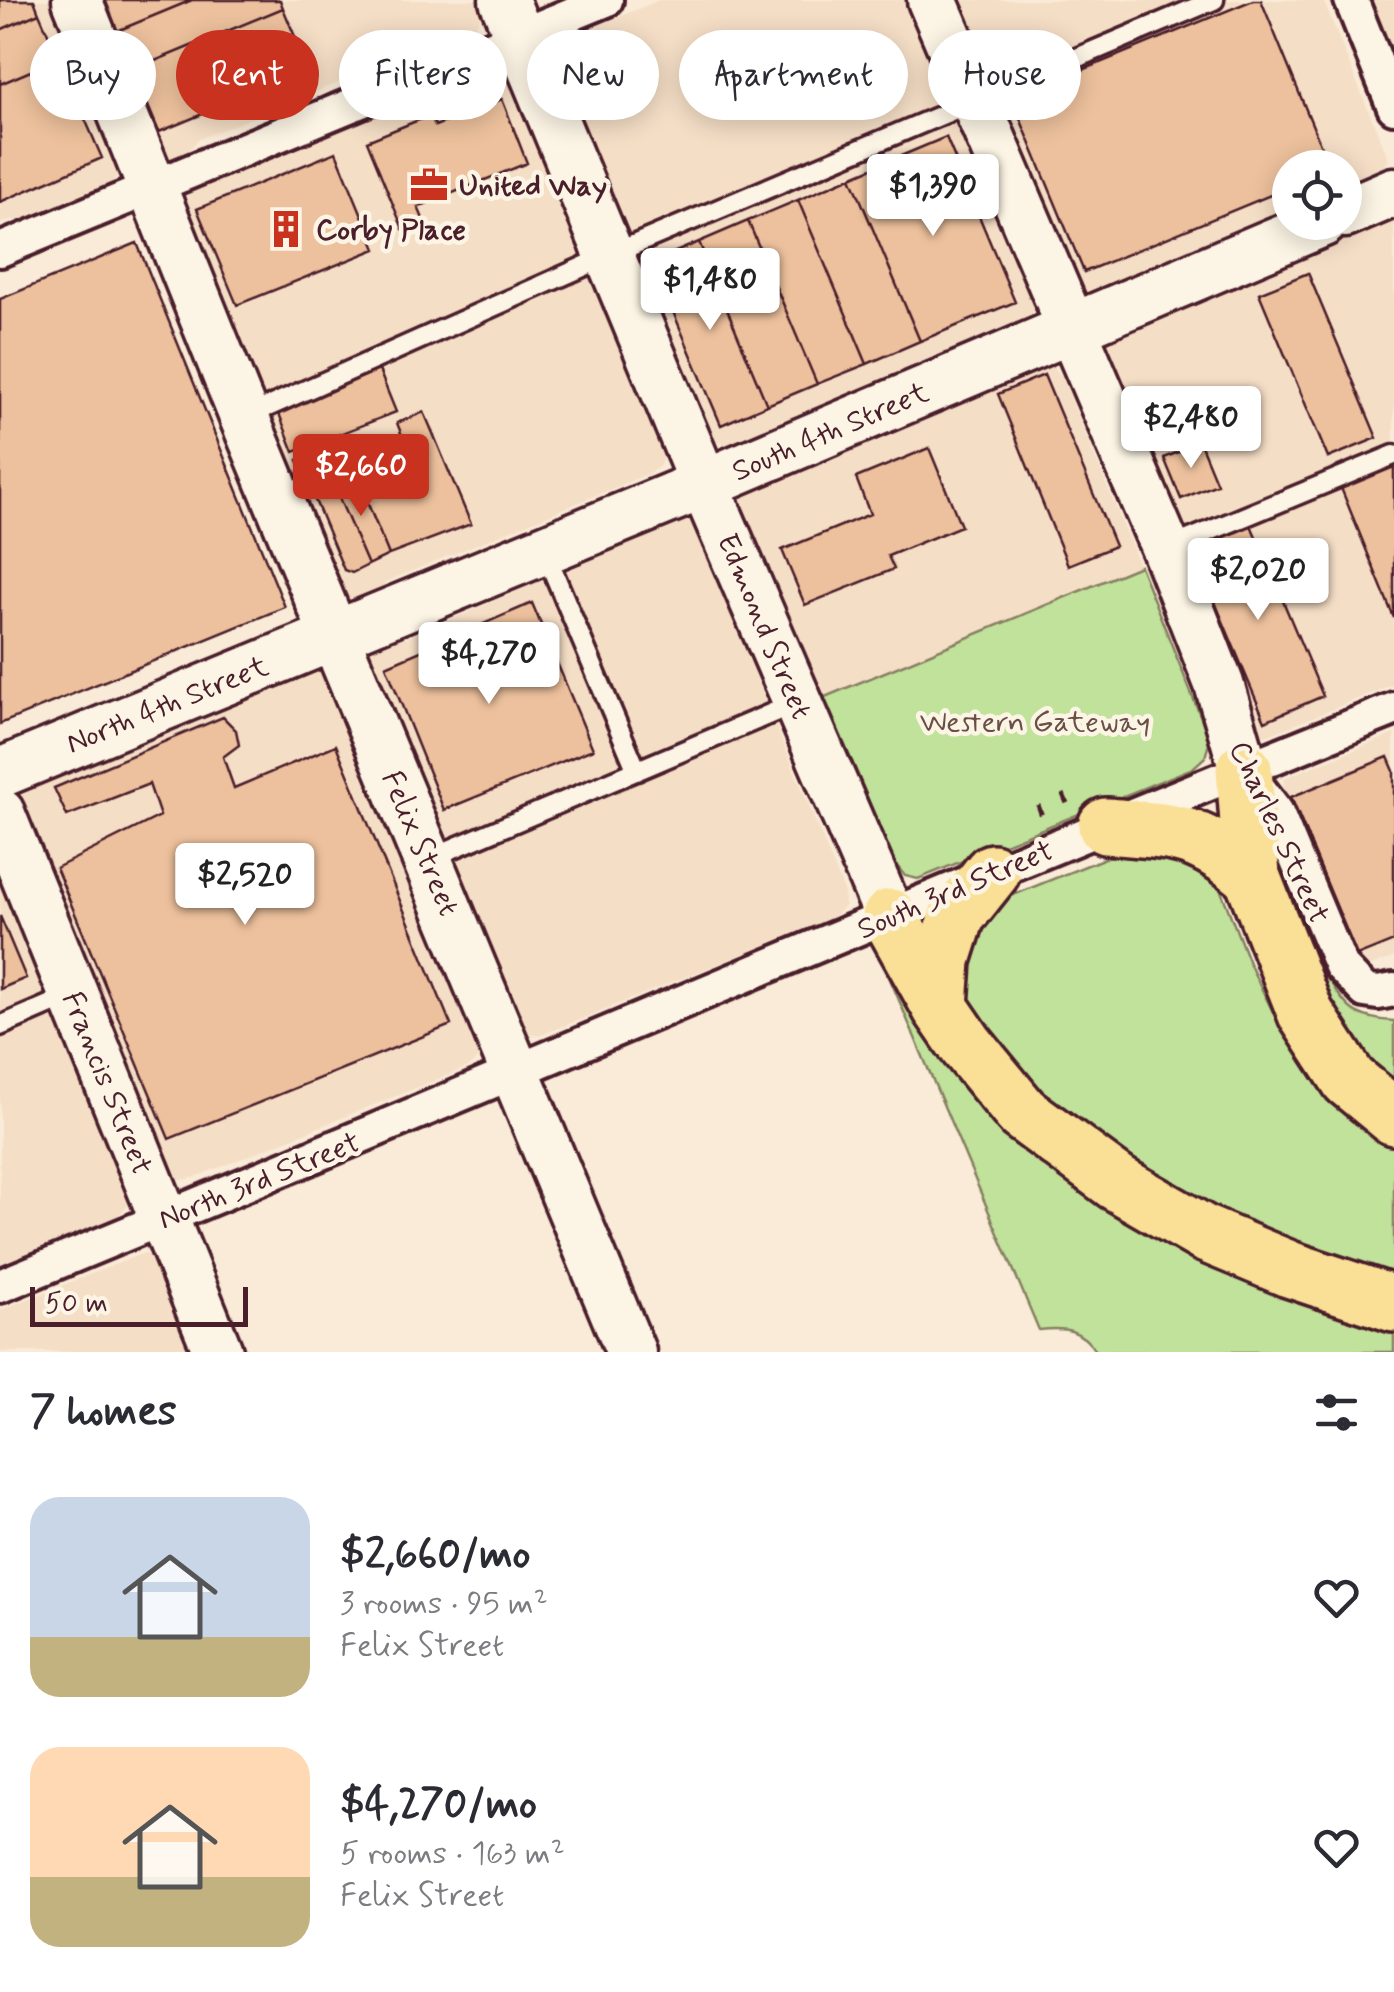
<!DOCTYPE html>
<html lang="en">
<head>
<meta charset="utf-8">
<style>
	:root { --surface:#fff; --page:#f2f2f3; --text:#2b2b33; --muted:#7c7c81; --accent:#c8321e }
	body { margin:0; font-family:Mynerve,sans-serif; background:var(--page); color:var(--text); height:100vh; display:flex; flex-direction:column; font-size:38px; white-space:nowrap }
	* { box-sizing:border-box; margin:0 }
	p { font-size:32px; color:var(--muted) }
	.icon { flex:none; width:55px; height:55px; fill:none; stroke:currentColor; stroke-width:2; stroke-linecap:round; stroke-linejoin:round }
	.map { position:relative; height:1352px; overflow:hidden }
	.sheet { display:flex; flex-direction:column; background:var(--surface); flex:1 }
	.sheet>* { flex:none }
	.top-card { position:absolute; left:30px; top:30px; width:1335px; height:90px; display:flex; gap:20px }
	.tools { position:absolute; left:1272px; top:150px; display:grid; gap:20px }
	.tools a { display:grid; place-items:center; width:90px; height:90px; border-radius:50%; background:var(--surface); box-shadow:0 5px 25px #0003; font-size:50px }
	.scale { position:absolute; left:30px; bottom:25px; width:218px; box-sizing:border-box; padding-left:10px; border:5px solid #4a1f2b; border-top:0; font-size:28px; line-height:35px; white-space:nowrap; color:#4a1f2b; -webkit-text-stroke:8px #fcf5e5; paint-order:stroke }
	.price { position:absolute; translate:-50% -85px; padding:0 22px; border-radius:10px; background:#fff; color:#222; font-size:32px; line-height:65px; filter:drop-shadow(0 2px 5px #0008) }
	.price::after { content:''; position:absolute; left:50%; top:60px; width:30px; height:22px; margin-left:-15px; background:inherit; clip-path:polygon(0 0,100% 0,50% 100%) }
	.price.selected { background:var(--accent); color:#fff }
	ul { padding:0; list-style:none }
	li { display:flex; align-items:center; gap:30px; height:250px; padding:0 30px }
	li span { display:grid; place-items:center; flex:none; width:280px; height:200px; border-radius:30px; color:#555 }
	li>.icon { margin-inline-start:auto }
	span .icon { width:120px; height:120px; fill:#fffc; stroke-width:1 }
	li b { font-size:42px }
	h2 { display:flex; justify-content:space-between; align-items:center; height:120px; padding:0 30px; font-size:42px }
	.chip { padding:0 35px; border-radius:45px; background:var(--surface); box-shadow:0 5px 25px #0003; font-size:35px; line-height:90px }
	.chip.selected { background:var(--accent); color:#fff }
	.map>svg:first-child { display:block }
</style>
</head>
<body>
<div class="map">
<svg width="1394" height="1352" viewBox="0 0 1394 1352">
	<rect width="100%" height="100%" fill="#f9ebd7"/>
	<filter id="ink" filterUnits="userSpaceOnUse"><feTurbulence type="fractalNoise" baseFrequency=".01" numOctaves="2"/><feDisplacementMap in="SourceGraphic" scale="20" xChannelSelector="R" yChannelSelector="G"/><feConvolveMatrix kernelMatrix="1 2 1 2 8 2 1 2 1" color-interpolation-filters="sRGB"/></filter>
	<g filter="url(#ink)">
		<!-- built -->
		<path fill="#f5dec6" d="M0,0H53L120,165L116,178L107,186L25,221L11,220L0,224Z
			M86,0H479L481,15L477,25L463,32L199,139L184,155L167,162Z
			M659,0H908L1033,298L1034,313L1025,323L728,445L716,442L705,429L550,58L555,44Z
			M956,0H1323L1389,160L1381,170L1345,186V168H1290V209L1093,293L1077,292Z
			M1369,0H1394V62Z
			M488,71L500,72L513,86L663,458L659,467L648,474L385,582L380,593L356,604L341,602L324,578L329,557L177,198L190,188Z
			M1394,217V684L1269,735L1258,734L1099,338Z
			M1040,361L1052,365L1062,377L1140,566L819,699L737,502L741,488Z
			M672,516L685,518L695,528L844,891L845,905L832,918L539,1036L522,1032L368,662V646L396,632L407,638L605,554L619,537Z
			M315,668L328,669L488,1049L468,1067L193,1178L181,1180L169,1170L17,806L20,792L33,781Z
			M1394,734V957L1358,971L1283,793L1284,778Z
			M0,880L129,1193L127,1207L117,1216L0,1264Z
			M144,1253L156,1258L199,1352H0V1310Z"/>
		<!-- green -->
		<path fill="#c1e29b" stroke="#868063" stroke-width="2.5" d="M1140,566L1210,740L1205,757L1193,768L918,879L905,876L894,862L852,761L840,749L820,699Z
			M1259,810C1279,860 1314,974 1350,1008C1360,1017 1381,1021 1394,1021V1352H1096C1081,1329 1066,1327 1039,1330L879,953L1031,1153L1092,1200L1175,1247L1077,1130L974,1031L957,967L996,902L1120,852L1149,844L1203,866L1220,888L1249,963L1275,1016L1311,1063L1307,988Z"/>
		<!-- building -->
		<path fill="#edc19d" stroke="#4a1f2b" stroke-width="2.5" d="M0,0H34L39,13L0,30Z
			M105,0H192L117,31Z
			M192,0H280L283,8L133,70L117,31Z
			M1253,0H1261L1330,168H1290V187L1084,272L1012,99Z
			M283,8L309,70L159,132L133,70Z
			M39,13L59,59L0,84V30Z
			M59,59L102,158L0,202V84Z
			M502,99L527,163L418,207L424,221L403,229L367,141L431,115L435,126Z
			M946,137L1015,302L920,341L851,177Z
			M336,152L376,249L237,305L197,209Z
			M851,177L920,341L867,364L798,200Z
			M798,200L867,364L817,384L748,221Z
			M748,221L817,384L767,405L699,242Z
			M699,242L767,405L721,425L652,262Z
			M137,243L285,607L0,724V299Z
			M1308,273L1377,438L1328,458L1259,293Z
			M379,370L396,412L294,452L278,411Z
			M1044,375L1115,546L1068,565L998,394Z
			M424,412L471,524L389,555L352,466L405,443L397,423Z
			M342,442L356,475L312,493L298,460Z
			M1200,443L1217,484L1181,499L1164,458Z
			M929,448L961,526L888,556L894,569L805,605L782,550L870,514L856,478Z
			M1394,466V618L1341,488Z
			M356,475L389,555L368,565L333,484Z
			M333,484L368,565L352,573L344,570L312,493Z
			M1251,525L1323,696L1265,721L1193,550Z
			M532,603L593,749L444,810L386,666Z
			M223,717L236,730L239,745L223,757L234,788L336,745L451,1025L169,1139L56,868L160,816L149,784L67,816L54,788Z
			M1388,757L1394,771V941L1357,956L1291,797Z
			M0,916L26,978L0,989Z"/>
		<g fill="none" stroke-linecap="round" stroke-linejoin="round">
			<!-- lane casing -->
			<g stroke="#4a1f2b" stroke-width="25">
				<path id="lane" d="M245,417L612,254L1214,0
					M1166,549L1394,455
					M544,550L637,771
					M428,859L796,703
					M0,1026L72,995"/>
			</g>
			<!-- street casing -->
			<g stroke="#4a1f2b" stroke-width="40">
				<path id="street" d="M1351,0L1394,107
					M0,250L606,0
					M1250,777L1276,811L1341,966L1365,991L1378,993L1394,990
					M0,1286C465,1095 927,896 1394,709"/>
			</g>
			<!-- secondary casing -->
			<g stroke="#4a1f2b" stroke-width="55">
				<path id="secondary" d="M77,0L244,417L631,1352
					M504,0L704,484L890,917
					M932,0L1166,549L1219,684L1244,769
					M1345,213L1394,192
					M0,773L704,484L1323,222
					M0,813L218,1352"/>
			</g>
			<!-- highway casing -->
			<g stroke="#4a1f2b" stroke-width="62">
				<path id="highway" d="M1244,769L1252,876L1306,1014L1349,1080L1394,1117
					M1106,826C1175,832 1196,829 1252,876
					M890,917L940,1007L966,1045L1022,1113L1117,1183L1205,1234L1289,1269L1394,1304
					M940,1007L943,960L957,916L992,872"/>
			</g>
			<!-- path -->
			<path stroke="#4a1f2b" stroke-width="5" stroke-dasharray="10 8" stroke-linecap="butt" d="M1063,794L1069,808
				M1038,805L1043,819"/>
			<!-- lane -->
			<use href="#lane" stroke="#fcf5e5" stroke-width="18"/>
			<!-- street -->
			<use href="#street" stroke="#fcf5e5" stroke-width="32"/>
			<!-- secondary -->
			<use href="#secondary" stroke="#fcf5e5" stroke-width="48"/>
			<!-- highway -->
			<use href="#highway" stroke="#fadf96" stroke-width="55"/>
		</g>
	</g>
	<!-- icons -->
	<defs>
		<g id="office-bare" transform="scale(3)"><path d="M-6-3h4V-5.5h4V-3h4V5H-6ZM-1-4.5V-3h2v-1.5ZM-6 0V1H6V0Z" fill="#c8321e" stroke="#fcf5e5" stroke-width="2.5" paint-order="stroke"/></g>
		<g id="building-bare" transform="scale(3)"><path d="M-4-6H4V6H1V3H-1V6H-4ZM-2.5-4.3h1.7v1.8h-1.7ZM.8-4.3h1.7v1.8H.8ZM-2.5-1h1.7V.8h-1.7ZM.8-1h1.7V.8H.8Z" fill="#c8321e" stroke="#fcf5e5" stroke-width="2.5" paint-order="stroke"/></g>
	</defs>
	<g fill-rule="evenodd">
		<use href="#office-bare" x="429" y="185"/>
		<use href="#building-bare" x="286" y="229"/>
	</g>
	<g text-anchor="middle" stroke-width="9" stroke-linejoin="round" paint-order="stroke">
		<!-- poi labels -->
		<g font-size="30" font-weight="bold" fill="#4a1f2b" stroke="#fcf5e5" text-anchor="start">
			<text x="459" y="195">United Way</text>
			<text x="316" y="239">Corby Place</text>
		</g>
		<!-- street labels -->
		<g font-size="30" fill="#4a1f2b" stroke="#fcf5e5">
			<text transform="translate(830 431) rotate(-23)" y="10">South 4th Street</text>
			<text transform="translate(765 626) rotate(67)" y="10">Edmond Street</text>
			<text transform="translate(167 704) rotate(-22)" y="10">North 4th Street</text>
			<text transform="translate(1280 832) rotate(65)" y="10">Charles Street</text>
			<text transform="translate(421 843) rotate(67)" y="10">Felix Street</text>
			<text transform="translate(955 889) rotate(-23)" y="10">South 3rd Street</text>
			<text transform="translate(108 1083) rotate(68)" y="10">Francis Street</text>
			<text transform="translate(259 1180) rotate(-22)" y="10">North 3rd Street</text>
		</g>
		<!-- park labels -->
		<g font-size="30" fill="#685047" stroke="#fcf5e5">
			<text x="1035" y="731">Western Gateway</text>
		</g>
	</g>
</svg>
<div class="tools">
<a><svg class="icon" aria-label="locate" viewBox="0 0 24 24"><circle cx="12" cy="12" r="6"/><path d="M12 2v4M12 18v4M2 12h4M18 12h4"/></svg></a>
</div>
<div class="scale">50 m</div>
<b class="price" style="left:933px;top:239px">$1,390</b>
<b class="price" style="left:710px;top:333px">$1,480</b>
<b class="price" style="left:1191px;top:471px">$2,480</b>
<b class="price selected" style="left:361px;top:519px">$2,660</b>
<b class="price" style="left:1258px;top:623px">$2,020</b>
<b class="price" style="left:489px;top:707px">$4,270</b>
<b class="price" style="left:245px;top:928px">$2,520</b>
<div class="top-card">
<a class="chip">Buy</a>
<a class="chip selected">Rent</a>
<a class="chip">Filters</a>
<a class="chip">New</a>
<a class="chip">Apartment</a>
<a class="chip">House</a>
</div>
</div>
<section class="sheet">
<h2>7 homes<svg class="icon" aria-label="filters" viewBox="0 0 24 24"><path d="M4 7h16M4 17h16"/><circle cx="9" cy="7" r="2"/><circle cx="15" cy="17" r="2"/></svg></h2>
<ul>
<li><span style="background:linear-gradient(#c9d6e8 70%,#c2b280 0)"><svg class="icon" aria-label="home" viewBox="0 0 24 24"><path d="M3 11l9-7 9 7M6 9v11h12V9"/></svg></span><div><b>$2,660/mo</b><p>3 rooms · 95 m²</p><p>Felix Street</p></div><svg class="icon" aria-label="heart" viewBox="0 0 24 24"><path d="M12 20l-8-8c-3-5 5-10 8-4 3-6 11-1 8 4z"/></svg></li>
<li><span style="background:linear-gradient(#ffd9b3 65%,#c2b280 0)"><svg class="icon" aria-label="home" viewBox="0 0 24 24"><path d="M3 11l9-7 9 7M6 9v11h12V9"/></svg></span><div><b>$4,270/mo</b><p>5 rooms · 163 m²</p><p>Felix Street</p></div><svg class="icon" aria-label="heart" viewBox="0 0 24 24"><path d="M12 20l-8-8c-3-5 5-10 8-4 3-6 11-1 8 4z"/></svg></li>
</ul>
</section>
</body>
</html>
